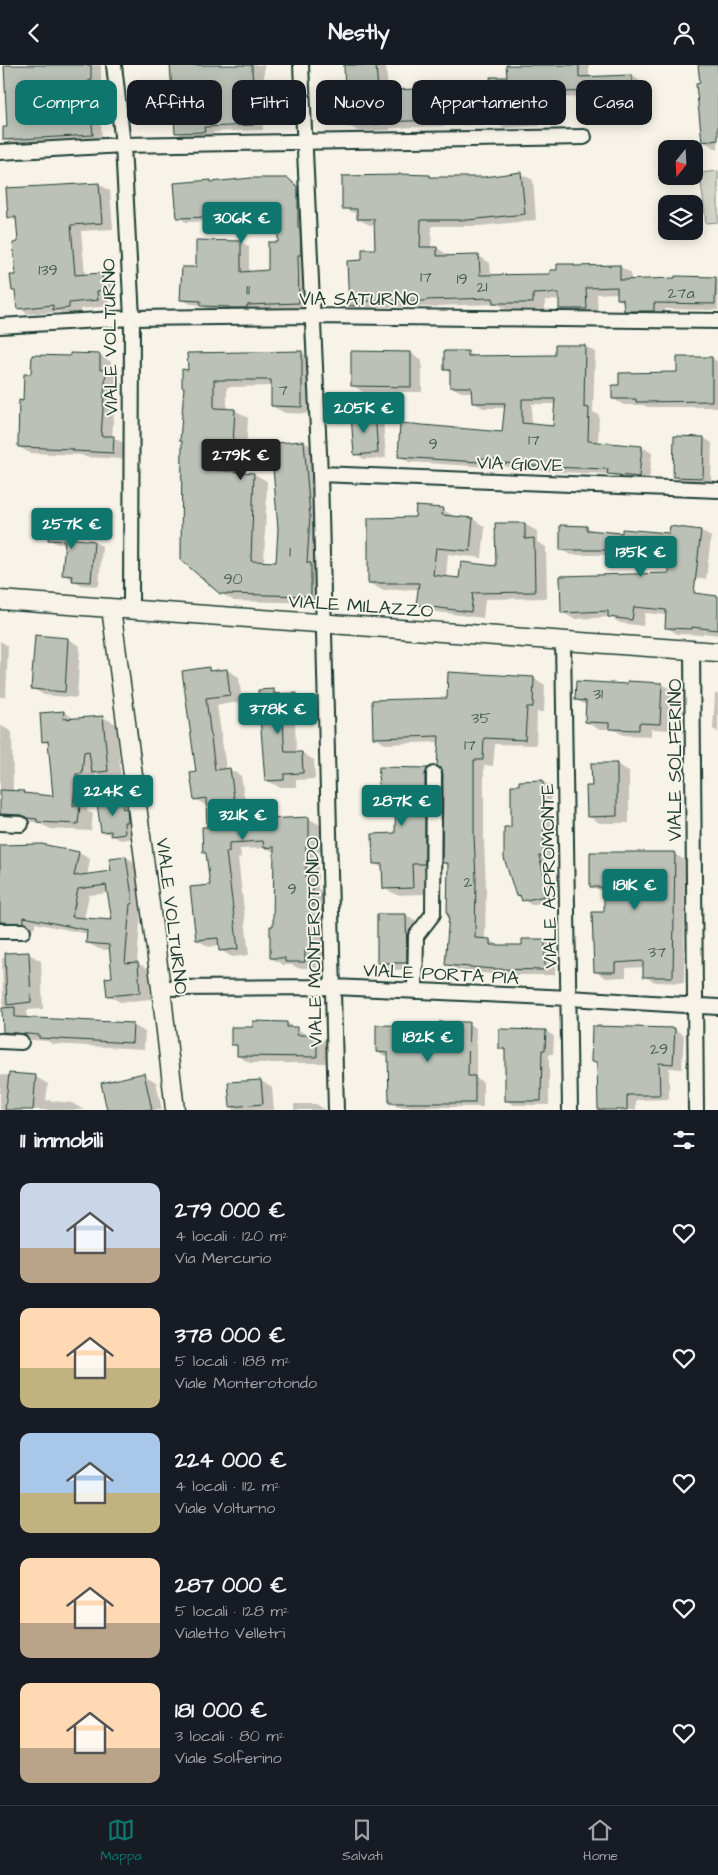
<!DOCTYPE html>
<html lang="it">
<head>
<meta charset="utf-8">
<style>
	:root { --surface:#171b24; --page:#242831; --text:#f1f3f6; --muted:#9ea1a6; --line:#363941; --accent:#0f766e }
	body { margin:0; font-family:"Architects Daughter",sans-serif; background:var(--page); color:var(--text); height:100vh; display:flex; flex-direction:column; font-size:19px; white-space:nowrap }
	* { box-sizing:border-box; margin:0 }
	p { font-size:16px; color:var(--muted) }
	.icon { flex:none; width:28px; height:28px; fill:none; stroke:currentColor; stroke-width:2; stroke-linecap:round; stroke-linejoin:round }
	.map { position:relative; height:1045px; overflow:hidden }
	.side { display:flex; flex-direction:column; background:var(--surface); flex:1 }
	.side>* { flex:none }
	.top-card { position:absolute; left:15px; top:15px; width:689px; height:45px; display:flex; gap:10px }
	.needle { width:32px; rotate:198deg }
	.controls { position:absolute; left:658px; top:75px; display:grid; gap:10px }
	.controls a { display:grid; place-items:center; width:45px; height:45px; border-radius:10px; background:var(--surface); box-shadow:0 2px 12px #0003; font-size:25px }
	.price { position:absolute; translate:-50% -42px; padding:0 11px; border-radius:5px; background:var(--accent); color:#fff; font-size:16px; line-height:32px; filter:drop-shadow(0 1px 2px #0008) }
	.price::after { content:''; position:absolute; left:50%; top:30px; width:15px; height:11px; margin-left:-8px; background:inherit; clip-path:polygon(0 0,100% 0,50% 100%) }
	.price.selected { background:#222; color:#fff }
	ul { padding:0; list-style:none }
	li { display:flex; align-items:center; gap:15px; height:125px; padding:0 20px }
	li span { display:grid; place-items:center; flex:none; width:140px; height:100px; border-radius:10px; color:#555 }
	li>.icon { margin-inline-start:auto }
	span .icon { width:60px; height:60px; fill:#fffc; stroke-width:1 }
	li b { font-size:21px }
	h2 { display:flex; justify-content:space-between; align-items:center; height:60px; padding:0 20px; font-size:21px }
	.tag { padding:0 18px; border-radius:10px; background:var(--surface); box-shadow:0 2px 12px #0003; font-size:18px; line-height:45px }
	.tag.selected { background:var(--accent); color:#fff }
	header { display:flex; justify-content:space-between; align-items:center; height:65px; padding:0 20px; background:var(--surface); font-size:22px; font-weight:700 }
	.dock { display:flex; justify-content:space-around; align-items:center; height:70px; border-top:1px solid var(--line); background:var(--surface); font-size:14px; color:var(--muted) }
	.dock a { display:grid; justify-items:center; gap:2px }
	.dock .selected { color:var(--accent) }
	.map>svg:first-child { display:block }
</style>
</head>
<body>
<header><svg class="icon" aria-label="back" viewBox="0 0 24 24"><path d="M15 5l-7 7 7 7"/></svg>Nestly<svg class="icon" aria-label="person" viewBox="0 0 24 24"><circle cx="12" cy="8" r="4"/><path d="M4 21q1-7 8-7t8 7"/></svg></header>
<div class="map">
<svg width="718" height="1045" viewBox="0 0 718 1045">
	<rect width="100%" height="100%" fill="#f7f3e8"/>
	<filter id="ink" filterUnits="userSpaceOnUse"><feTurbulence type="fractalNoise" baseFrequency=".02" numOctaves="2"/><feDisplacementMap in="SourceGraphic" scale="10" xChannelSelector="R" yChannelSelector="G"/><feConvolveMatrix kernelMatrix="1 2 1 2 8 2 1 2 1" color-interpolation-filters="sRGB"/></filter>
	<g filter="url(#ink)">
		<!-- green -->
		<path fill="#d3d5ca" stroke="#79897f" d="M718,106V157L706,158L700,108Z"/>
		<!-- shadow -->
		<path fill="#0003" fill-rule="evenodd" d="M5,0H101V21H98L102,75L14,79L4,74L8,63Z
			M172,0H264V16H261L263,65L213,67L214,72L186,73L176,67Z
			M345,0H399L386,1L388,27L416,25L428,19L433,22L492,19L508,13V0H589V13L632,11L642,17L643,53L611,54L600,48L599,32L538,33L540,61L504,63L497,59L390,63V65L358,66L347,60Z
			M699,0H718V85L703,76Z
			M521,109L533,115L536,155L480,161H432L431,183H437L448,190V192L479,191L490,198L491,211H551L573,200L577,202L619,201L631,208V216L715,213L718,215V245L665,244V252H636L625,245V237L618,234V228L597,229L598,250H572L560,244V235H545V244H506L497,239L437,241V242H375V246L361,247L350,240L364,197L376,185V160H370L358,154V150L344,143L430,111L434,113H484Z
			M288,114L297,119L306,129L307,242L254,244L255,247L210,245L201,240L190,239L182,234L197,204V177H241L249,182V207L269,206L279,178V155L270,150V146L250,148V155L186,157L178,152Z
			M99,119L110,126L113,164L81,166L85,210L102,209L113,215L115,231L108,232L109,241L80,244V249L66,250L59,247L29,249L18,243L17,227L13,225L17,211L20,178L18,157L9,152Z
			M585,281L595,287L593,347L599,350L598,378L642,382L652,388L649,416L619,414L611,409L556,407L506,402L501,399L489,398L488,402L409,397L399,391L503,368L506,343H483L473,337V327H461L451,321V308L445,304L467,287L476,292L556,291ZM532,339H556L554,363L531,360Z
			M302,288L315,295L314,349L285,348L272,341V321L227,322V345H235L248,353L246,386L230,385L228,407L254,409L267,416L264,498H278L279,464L278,404L304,377L317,385L323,538L234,536L221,528L185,322Z
			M411,288L422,295V327H363L352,320Z
			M100,290L111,297V308L117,312L112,372L125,379L124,394L85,392L82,390L30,388L19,382L24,337L32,310L71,293Z
			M712,293L718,297V342H648L643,340H624L613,334L679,308Z
			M375,349L383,354L386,393L364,394L356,389Z
			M704,373L712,378L711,417L682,416L674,411Z
			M442,444L455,452L473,454L485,462L482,493L448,489L446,512L460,514L497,502L524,459L537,466V477L546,482L547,533L485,534L483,553L430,546L418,539L420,524L382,525L369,518L416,453Z
			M69,452L78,457L76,475L94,477L102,481L99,521L82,520L63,509L66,479H57L49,474Z
			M561,462H587L596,467L623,469H670L701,466L711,472L706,514L681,513L670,490H571L561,484Z
			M675,526L718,532V570L703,568V570L677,569L666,562L667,550L645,548L643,561L620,558L611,552L574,554L562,547Z
			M68,574L80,581L77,633L44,630L32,623Z
			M0,576L8,581L6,632H0Z
			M209,604L214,607L227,605L239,612L242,637L217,640L226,704H229L241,711L247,751L255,755L308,753L320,760L321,787H318V824L325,828V846H323V891H317V903H298L292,900H283L271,893L275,862L276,788L266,783L240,784L241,793H238L249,890L232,892L220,885V880L209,882L197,875L211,821L207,789L204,787L208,763L207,741L195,734Z
			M450,609L534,613L545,620L544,647H537L536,680L495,679L493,701L484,700V777L486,822L485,875H490L500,881H524L545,875L555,881V910H505L457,906L446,899L450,851L449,801L443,798L444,709L440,677L385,679L374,672L448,634Z
			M662,619L674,626L672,665L651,664V671L623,670L613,664H598L586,657L587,641L577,635L628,620Z
			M274,626L281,630L296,629L309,636L310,657H295L296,685V688H302L314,695L315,714L296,715V722H279L266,715Z
			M715,629H718V667L713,664Z
			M64,647L75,654L103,652L116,659L121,713L107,715L96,709V716H89L87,746L93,749L91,766L51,764L36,757L0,756V660L12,667L13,727L54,732L49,679L43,676Z
			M616,699L629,706V758H600L588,751L593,722Z
			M380,703L428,704L440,711L437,805L424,806L425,829L397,830L384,823V804L374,798L396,769L397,733L392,732L380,725Z
			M543,717L551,721L552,795H547L556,834L531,840L517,830L512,763Z
			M122,735L130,740L133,773L121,775L102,766Z
			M42,780L79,788L90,794L87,811L112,807L126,792L137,799L143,844L141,845L137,898L149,904L151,934L120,937L108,930L113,913L111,885L99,884L88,878V869L35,858V863L0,862V782ZM109,828L113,856L84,854L89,830Z
			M674,789L685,795L684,918L655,917L644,911V902L626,903V912L606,913L595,906L605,848V828L591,821Z
			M406,850L418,857L419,904L391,905L379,897Z
			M29,889L41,896L43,944L27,945V953L133,960L145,967L144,984L52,979L48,976L16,974L4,967L2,893H6Z
			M287,958L309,971H317L329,978V998H250L238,991V982L232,979L254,963Z
			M468,959L476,963V1013L483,1017V1042H398L390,1038L389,991H385L377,987L440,963Z
			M674,964L684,970L682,1004L669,1003V1034L636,1035V1045H599L598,999L593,996Z
			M545,966L554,971L553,989H549V1040H514L506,1035V987L500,983Z
			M0,1010L36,1012L48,1019L46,1035L72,1038L84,1045H0Z
			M144,1010L156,1017L162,1045H116Z
			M261,1016L272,1022L274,1045H233L229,1019Z
			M294,1039H316L326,1045H294Z"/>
		<!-- building -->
		<path fill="#bbc1b6" stroke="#1f3d34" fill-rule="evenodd" d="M4,0H91V16H88L93,70L3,75V62H7Z
			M170,0H252L254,60L204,62L205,67L175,68Z
			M344,0H376L378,26L415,24V19L428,18V21L491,18L490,12H507L506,0H579V12L632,10L633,48L599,49L598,26L528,28L530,56L492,57V53L380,57V59L346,61Z
			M698,0H718V75L702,77L696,19L700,18Z
			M521,107L525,149L468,155H421L420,182H437V191L479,190L480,210L550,209V205H557V199H574V201L620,200V215L675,213V211L716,212L715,239L654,238V246H624L623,234H617V222L586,223L587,244H559V228L533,229V238H493V233L426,235V236H364V240L349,241L347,196L362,195V184H375L374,154H357V144H342V111L399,110V109L430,110V112H484Z
			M251,113H288L298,123V163H300L301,190H298L299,238L247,240V243H229V242L200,241L201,236L180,235L182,202H196V175L241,176V207L268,205V177H278V151H269V142L242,144V151L177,153L174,118L211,115V117Z
			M99,118L102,158L71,160L75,210L102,208L104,225L97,226L98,235L69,238V243L53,245V240L17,244L15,226H12L10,210H16L13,178L18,177L16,152L8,153L6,123Z
			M555,280H585L584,342L589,343L588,376L642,381L639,412L607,409L608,404L545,402L495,397V394L479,393V397L398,392L400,358L502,367L505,338H472L471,322H450V305H444V286H468V291L555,290ZM522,334H555L553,361L522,358Z
			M302,286V342L271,341V315H214V343L235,344L233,379L217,378L214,405L254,408L251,496L276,497L278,464L273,403H276L275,378L304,376L310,451L307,498H311V531L220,529L181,495L182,376H180L184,322H182V304L188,305L187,288Z
			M351,286L411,287V322L351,321Z
			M70,288L100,289V305L106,304L101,371H114L113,388L73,386V384L18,382L19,335L23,336L24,309H31L32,290L70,291Z
			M677,292H712V336L636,337V334H612V320H619V308L677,307Z
			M375,348L378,388L354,390L351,350Z
			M674,371L704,372L703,413L673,412Z
			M416,441L443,443L442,450L473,453L470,486L436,483L433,510L459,513L461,497L496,501L495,458H525V474L534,473L535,527L473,528L471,547L416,540L419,518H368V453L415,452Z
			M50,449L70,451L68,473L94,476L91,517L72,516L73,511L62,510L65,476L48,475Z
			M560,460L587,461V465L622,468V464L669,468L670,461L701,465L694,528L718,531V565L692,562V564L665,563L666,545L634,542L632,555L608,552V546L561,548L560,511L669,508V485H560Z
			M35,570L68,573L65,627L31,624Z
			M209,602V606L227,604L230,630L206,633L215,705L230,703L236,747H243V755L309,752V781H306V820H313V840L311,839L312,885H305V897H285V893H270V861H273L274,782L264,783L263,776L229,778V787H226L238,884L219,886L218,873L196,875L190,822L210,820L206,788H203L202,762H207L206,733L194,735L190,708L196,707L182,606Z
			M448,607L534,612L533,642H527L525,675L484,673L483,695H474V770L476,815L475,873L490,874V880H522V874H545V905L494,904L445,900L449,850H447L448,798H442L443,709L441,704L437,701L439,671L373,673L372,635L447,633Z
			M576,616L627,619V616L662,618L660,659L639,658V665L609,664V658L585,657L586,636L575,635Z
			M274,624V629L297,628L298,650L283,651L284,677L285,687H302L303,708L284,709V715L265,716L258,625Z
			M64,646L63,654L103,651L108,706L92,708L89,686L84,687L82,709H76L73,741L80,740L78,759L37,757V754L27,753L22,750L0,749V725L24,726L23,728L53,731L48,676L42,677L40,648Z
			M591,698H617V751L587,752L586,721H592Z
			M379,702L428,703L425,709V799H412L413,823L383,824L382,799H373L372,769L395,768L396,726H378Z
			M543,715L544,791H539L549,830L522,836L520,830L516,831L504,793V762H511V720H519V716Z
			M122,734L123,744L127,743L128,757H124L125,769L111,771V766L101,767L97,738Z
			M42,779L79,787L74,811L111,806L109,793L126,791L133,838L130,839L125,898L138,897L140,928L107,931L105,913L112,912L109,880L86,878L87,865L24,852V858L0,857V780ZM106,820L112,855L72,852L78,824Z
			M590,787H675L673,912H643V896L615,898V907H594L592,847H604V822H590Z
			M377,849H406L407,898H377Z
			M29,887L31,937L7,940L5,888Z
			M15,942V952L133,958L132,978L39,973V970L3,967L2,943Z
			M253,956L287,957V962H297V970H317V992L237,991V980H231V962H253Z
			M439,957H469L468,1011H475V1038H389L388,988L376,987V960L438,961Z
			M592,961L675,963L673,999L659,998L660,1030H627V1045H598L597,997H591Z
			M499,964L546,965L545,985H542L541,1036H505V984H499Z
			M9,1008L36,1010L33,1045H5Z
			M144,1008L152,1045H107L101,1018Z
			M261,1015L263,1039L230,1042L228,1017Z"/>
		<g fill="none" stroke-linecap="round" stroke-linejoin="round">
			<!-- minor casing -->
			<g stroke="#1f3d34" stroke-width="18">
				<path id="minor" d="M114,0L123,80L132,253L131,544
					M301,0L320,409L336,1045
					M0,87L123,80L584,72
					M0,261L132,253L312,251L718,256
					M320,409L718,425
					M563,576L570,1045
					M692,585L696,1045
					M0,758L21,759
					M0,866H23
					M161,923L334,922L569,933L718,942
					M415,926L416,871L433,849L434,709
					M0,976L21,977"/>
			</g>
			<!-- tertiary casing -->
			<g stroke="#1f3d34" stroke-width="21">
				<path id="tertiary" d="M0,535L718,587
					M111,543L161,923L175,1045"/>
			</g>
			<!-- minor -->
			<use href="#minor" stroke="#f7f3e8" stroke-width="14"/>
			<!-- tertiary -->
			<use href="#tertiary" stroke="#f7f3e8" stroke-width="18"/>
		</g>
	</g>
	<g text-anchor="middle" stroke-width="4" stroke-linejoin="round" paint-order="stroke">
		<!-- number labels -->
		<g font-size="16" fill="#465e54">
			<text x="48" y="210">139</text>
			<text x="426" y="217">17</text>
			<text x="462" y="219">19</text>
			<text x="482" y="227">21</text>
			<text x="248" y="230">11</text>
			<text x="681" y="233">27a</text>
			<text x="283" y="330">7</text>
			<text x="534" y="380">17</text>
			<text x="433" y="384">9</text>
			<text x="290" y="492">1</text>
			<text x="233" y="519">90</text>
			<text x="598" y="634">31</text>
			<text x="481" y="658">35</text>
			<text x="470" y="685">17</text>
			<text x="468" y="822">2</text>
			<text x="292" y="829">9</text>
			<text x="657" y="892">37</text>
			<text x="659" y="989">29</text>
		</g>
		<!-- street labels -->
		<g font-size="19" fill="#1f3d34" stroke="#f7f3e8">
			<text x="359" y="240">VIA SATURNO</text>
			<text transform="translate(109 272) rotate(-91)" y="7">VIALE VOLTURNO</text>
			<text transform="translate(520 398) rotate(2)" y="7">VIA GIOVE</text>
			<text transform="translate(361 540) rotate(4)" y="7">VIALE MILAZZO</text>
			<text transform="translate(674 695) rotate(-90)" y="7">VIALE SOLFERINO</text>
			<text transform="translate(548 811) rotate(-91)" y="7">VIALE ASPROMONTE</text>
			<text transform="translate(173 851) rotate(83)" y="7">VIALE VOLTURNO</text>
			<text transform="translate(313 877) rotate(-91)" y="7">VIALE MONTEROTONDO</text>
			<text transform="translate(441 908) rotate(3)" y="7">VIALE PORTA PIA</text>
		</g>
	</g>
</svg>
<div class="controls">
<a><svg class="needle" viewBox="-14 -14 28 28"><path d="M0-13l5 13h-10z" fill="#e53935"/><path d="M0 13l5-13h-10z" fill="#9ea1a6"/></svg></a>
<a><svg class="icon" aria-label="layers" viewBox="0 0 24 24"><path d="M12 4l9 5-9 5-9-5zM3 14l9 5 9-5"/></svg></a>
</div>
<b class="price" style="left:242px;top:179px">306K €</b>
<b class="price" style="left:364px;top:369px">205K €</b>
<b class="price selected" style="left:241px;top:416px">279K €</b>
<b class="price" style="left:72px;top:485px">257K €</b>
<b class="price" style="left:641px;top:513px">135K €</b>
<b class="price" style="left:278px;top:670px">378K €</b>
<b class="price" style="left:113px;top:752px">224K €</b>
<b class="price" style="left:402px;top:762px">287K €</b>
<b class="price" style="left:243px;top:776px">321K €</b>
<b class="price" style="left:635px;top:846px">181K €</b>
<b class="price" style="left:428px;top:998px">182K €</b>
<div class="top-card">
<a class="tag selected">Compra</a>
<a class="tag">Affitta</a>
<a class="tag">Filtri</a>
<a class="tag">Nuovo</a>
<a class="tag">Appartamento</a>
<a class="tag">Casa</a>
</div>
</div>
<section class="side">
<h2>11 immobili<svg class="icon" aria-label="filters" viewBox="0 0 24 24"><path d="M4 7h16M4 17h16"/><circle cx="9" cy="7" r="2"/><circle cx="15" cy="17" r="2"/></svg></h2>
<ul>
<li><span style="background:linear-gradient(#c9d6e8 65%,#b9a48a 0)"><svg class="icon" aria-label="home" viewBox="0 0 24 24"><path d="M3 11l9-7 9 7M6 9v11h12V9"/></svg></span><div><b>279 000 €</b><p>4 locali · 120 m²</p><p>Via Mercurio</p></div><svg class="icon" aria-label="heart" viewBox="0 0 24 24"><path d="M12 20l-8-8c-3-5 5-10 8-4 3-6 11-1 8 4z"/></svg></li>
<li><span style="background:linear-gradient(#ffd9b3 60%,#c2b280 0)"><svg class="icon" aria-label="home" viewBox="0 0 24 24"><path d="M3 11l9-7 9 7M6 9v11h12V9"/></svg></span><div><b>378 000 €</b><p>5 locali · 188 m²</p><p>Viale Monterotondo</p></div><svg class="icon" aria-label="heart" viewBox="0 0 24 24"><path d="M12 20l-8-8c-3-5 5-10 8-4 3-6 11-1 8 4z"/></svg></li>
<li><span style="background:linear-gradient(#a9c7e8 60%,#c2b280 0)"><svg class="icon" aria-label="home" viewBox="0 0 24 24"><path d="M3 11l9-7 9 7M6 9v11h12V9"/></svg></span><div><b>224 000 €</b><p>4 locali · 112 m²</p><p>Viale Volturno</p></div><svg class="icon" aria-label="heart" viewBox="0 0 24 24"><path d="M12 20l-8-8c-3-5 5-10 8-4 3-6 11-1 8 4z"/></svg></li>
<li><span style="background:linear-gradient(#ffd9b3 65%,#b9a48a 0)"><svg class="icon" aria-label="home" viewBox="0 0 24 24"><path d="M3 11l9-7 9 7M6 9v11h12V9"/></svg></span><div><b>287 000 €</b><p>5 locali · 128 m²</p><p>Vialetto Velletri</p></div><svg class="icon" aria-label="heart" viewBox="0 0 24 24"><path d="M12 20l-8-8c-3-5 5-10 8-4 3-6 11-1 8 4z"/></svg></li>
<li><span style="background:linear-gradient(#ffd9b3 65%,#b9a48a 0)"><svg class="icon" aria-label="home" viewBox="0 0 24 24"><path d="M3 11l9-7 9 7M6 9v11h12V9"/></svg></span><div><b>181 000 €</b><p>3 locali · 80 m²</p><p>Viale Solferino</p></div><svg class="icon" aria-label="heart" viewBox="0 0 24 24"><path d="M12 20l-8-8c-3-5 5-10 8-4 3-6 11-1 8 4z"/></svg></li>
</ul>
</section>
<nav class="dock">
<a class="selected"><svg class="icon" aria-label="map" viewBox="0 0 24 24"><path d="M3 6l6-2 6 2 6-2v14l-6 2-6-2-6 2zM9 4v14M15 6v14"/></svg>Mappa</a>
<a><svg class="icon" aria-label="saved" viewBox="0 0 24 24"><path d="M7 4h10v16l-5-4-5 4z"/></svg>Salvati</a>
<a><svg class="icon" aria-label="home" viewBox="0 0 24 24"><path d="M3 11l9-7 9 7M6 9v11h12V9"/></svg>Home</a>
</nav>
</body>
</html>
